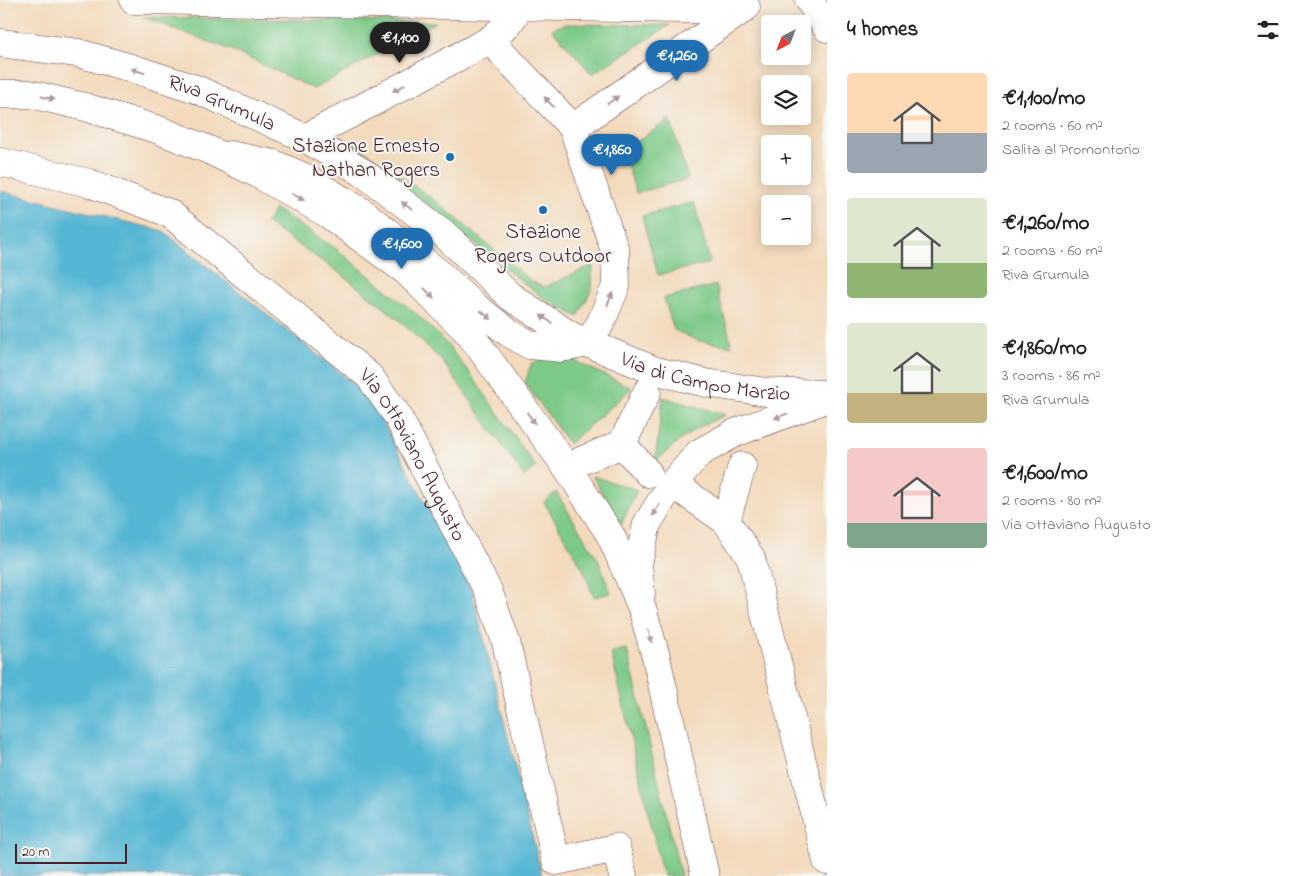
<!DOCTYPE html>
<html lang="en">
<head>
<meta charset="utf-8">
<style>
	:root { --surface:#fff; --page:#f2f2f2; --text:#202124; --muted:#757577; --accent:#1f6fb2 }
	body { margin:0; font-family:"Indie Flower",sans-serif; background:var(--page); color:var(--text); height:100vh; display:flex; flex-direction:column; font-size:19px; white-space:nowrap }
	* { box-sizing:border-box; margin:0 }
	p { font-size:16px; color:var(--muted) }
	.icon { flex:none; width:28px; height:28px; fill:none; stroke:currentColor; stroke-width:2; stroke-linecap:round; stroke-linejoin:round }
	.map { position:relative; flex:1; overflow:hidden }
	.sheet { display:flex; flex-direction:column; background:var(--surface); width:475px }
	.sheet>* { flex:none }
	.needle { width:32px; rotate:222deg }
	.fabs { position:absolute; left:761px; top:15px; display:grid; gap:10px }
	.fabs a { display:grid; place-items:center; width:50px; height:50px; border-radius:5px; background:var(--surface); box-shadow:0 2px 12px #0003; font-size:25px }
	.scale { position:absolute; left:15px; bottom:12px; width:112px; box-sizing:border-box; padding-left:5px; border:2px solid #4a1f2b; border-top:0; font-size:14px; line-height:18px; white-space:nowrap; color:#4a1f2b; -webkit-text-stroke:4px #f6f6f2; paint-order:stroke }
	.price { position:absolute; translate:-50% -42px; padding:0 11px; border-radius:18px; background:var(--accent); color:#fff; font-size:16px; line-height:32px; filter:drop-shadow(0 1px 2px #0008) }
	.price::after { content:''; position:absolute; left:50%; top:30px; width:15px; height:11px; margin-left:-8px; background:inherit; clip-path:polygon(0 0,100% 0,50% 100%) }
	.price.current { background:#222; color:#fff }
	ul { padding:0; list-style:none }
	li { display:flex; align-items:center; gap:15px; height:125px; padding:0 20px }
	li span { display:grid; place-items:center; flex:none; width:140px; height:100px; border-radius:5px; color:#555 }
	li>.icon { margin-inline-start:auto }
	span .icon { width:60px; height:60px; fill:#fffc; stroke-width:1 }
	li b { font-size:21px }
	h2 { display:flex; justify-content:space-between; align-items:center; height:60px; padding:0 20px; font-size:21px }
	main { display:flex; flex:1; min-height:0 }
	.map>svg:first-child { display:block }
</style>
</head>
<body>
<main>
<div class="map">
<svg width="827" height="876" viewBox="0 0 827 876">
	<rect width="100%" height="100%" fill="#f6f6f2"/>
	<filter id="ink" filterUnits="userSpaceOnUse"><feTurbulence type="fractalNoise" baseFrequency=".02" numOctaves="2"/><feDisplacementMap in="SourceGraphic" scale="10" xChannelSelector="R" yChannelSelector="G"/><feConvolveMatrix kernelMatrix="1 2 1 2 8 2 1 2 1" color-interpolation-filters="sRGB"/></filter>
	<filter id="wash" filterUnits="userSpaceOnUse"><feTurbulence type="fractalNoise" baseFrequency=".0096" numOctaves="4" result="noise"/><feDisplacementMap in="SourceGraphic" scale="20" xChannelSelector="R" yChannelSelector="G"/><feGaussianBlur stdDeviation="1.12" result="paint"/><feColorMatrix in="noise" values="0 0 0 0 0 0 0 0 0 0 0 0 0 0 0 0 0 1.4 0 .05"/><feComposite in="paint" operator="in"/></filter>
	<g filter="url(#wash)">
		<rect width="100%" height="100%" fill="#f3dabc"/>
		<!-- green -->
		<path fill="#7dc988" stroke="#64745a" d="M142,17L436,22L314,89L229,49Z
			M565,24L670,25L592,74L552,29Z
			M670,119L688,179L636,193L623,151Z
			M354,143L437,202L532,282L545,287L593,265L592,288L578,317L546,300L489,256L433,208L350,150Z
			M694,202L710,263L658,275L642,216Z
			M275,209L335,248L420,317L445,342L469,372L536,467L524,476L442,361L398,319L340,273L266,223Z
			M716,285L732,346L699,341L674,330L664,298Z
			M546,357H567L632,388L569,444L525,383L531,364Z
			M663,397L725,415L697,428L674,445L655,462Z
			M592,476L637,490L621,525Z
			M556,492L599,561L611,593L594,597L583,569L544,502Z
			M627,649L681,876H663L611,652Z"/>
		<!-- water -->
		<path fill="#55b6d3" stroke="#506a7f" d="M0,191L163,231L369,396L472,591L542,876H0Z"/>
	</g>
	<g filter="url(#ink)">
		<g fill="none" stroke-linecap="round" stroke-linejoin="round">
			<!-- street casing -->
			<g stroke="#633b41" stroke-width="29">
				<g id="street">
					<path d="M134,0L742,10"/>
					<path d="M809,0L827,28"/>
					<path d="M573,128L746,7"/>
					<path d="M305,138L490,40C502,30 519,17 519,0"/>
					<path d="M230,155L274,164L304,177L362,212L435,270L477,308L509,333L530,345L561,348L589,343L601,322L616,286L615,251L573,128L490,40"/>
					<path id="s1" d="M0,162L89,183L169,213L369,376L397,415L489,593L506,642L556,861L616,848L623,876"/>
					<path d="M622,444L648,473"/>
					<path d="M581,461L622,444L647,392"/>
					<path d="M686,493L726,521L751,558L827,861"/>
					<path d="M726,521L742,466"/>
				</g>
			</g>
			<!-- primary casing -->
			<g stroke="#633b41" stroke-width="29">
				<g id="primary">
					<path id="s2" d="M0,43L78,53L131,68L196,89L305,138L362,172L443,233L511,297L571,336L653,370L706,383L766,392L827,394"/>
					<path d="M0,94H30L85,107L159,130L209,150L258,174L328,214L406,271L470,334L568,469L611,536L642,608L656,657L705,876"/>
					<path d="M641,594L638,564L647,524L671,485L699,453L735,433L826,399"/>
				</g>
			</g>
			<!-- street -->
			<use href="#street" stroke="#fff" stroke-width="28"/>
			<!-- primary -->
			<use href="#primary" stroke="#fff" stroke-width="28"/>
		</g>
		<!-- one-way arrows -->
		<defs><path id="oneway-solid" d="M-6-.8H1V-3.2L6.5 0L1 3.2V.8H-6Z" transform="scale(1.25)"/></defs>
		<g fill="#ae9aa0">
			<use href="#oneway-solid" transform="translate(138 71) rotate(-162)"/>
			<use href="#oneway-solid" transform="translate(399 88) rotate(152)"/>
			<use href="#oneway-solid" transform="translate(48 98) rotate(13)"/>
			<use href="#oneway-solid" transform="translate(613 100) rotate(-35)"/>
			<use href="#oneway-solid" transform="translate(549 102) rotate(-133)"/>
			<use href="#oneway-solid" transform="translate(298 197) rotate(29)"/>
			<use href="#oneway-solid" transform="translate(407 206) rotate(-143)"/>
			<use href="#oneway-solid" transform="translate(429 293) rotate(45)"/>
			<use href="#oneway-solid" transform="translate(610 299) rotate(-67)"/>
			<use href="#oneway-solid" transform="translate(486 315) rotate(38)"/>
			<use href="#oneway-solid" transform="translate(546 319) rotate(-147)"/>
			<use href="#oneway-solid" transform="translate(781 416) rotate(160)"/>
			<use href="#oneway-solid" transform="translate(531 418) rotate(54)"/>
			<use href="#oneway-solid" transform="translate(656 510) rotate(122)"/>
			<use href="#oneway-solid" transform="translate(650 636) rotate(74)"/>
		</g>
	</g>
	<!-- markers -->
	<g fill="#1f6fb2" stroke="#f6f6f2" stroke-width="2">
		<circle cx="450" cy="157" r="5"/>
		<circle cx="543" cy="210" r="5"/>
	</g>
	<g text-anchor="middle" stroke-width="4" stroke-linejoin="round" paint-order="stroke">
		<!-- street labels -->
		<g font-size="21" fill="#4a1f2b" stroke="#f6f6f2">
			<text dy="7" stroke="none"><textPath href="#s2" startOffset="231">Riva Grumula</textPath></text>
			<text dy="7" stroke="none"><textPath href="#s2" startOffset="796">Via di Campo Marzio</textPath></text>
			<text dy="7" stroke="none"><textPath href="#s1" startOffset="525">Via Ottaviano Augusto</textPath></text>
		</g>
		<!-- poi labels -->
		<g font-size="21" fill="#4a1f2b" stroke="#f6f6f2" text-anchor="end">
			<text x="440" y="152">Stazione Ernesto<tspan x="440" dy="24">Nathan Rogers</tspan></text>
			<text x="543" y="238" text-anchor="middle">Stazione<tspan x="543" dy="24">Rogers Outdoor</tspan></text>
		</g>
	</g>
</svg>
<div class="fabs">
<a><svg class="needle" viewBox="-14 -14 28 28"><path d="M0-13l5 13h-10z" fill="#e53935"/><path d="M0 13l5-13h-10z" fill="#757577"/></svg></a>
<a><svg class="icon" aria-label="layers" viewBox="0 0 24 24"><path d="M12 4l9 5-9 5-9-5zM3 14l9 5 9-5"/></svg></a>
<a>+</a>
<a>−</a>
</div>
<div class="scale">20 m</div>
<b class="price current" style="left:400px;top:64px">€1,100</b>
<b class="price" style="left:677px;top:82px">€1,260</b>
<b class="price" style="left:612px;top:176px">€1,860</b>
<b class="price" style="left:402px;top:270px">€1,600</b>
</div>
<section class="sheet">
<h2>4 homes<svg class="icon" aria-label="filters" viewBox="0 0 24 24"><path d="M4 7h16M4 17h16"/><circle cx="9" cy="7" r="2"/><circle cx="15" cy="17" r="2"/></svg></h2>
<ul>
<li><span style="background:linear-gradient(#ffd9b3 60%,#9aa5b1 0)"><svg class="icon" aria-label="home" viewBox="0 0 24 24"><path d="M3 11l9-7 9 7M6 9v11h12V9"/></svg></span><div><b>€1,100/mo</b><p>2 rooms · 60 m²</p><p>Salita al Promontorio</p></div></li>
<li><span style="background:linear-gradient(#dfe7d0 65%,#8fb573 0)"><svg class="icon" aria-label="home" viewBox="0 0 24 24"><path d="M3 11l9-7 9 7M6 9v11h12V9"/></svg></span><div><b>€1,260/mo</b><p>2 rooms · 60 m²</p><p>Riva Grumula</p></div></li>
<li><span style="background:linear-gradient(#dfe7d0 70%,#c2b280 0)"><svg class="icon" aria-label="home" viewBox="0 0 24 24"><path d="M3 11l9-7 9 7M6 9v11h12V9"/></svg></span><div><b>€1,860/mo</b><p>3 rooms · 86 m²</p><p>Riva Grumula</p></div></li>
<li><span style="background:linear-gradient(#f6c9c9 75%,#7fa58c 0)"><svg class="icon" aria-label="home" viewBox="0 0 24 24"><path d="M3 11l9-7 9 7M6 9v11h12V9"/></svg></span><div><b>€1,600/mo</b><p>2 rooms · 80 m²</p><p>Via Ottaviano Augusto</p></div></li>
</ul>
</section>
</main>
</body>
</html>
